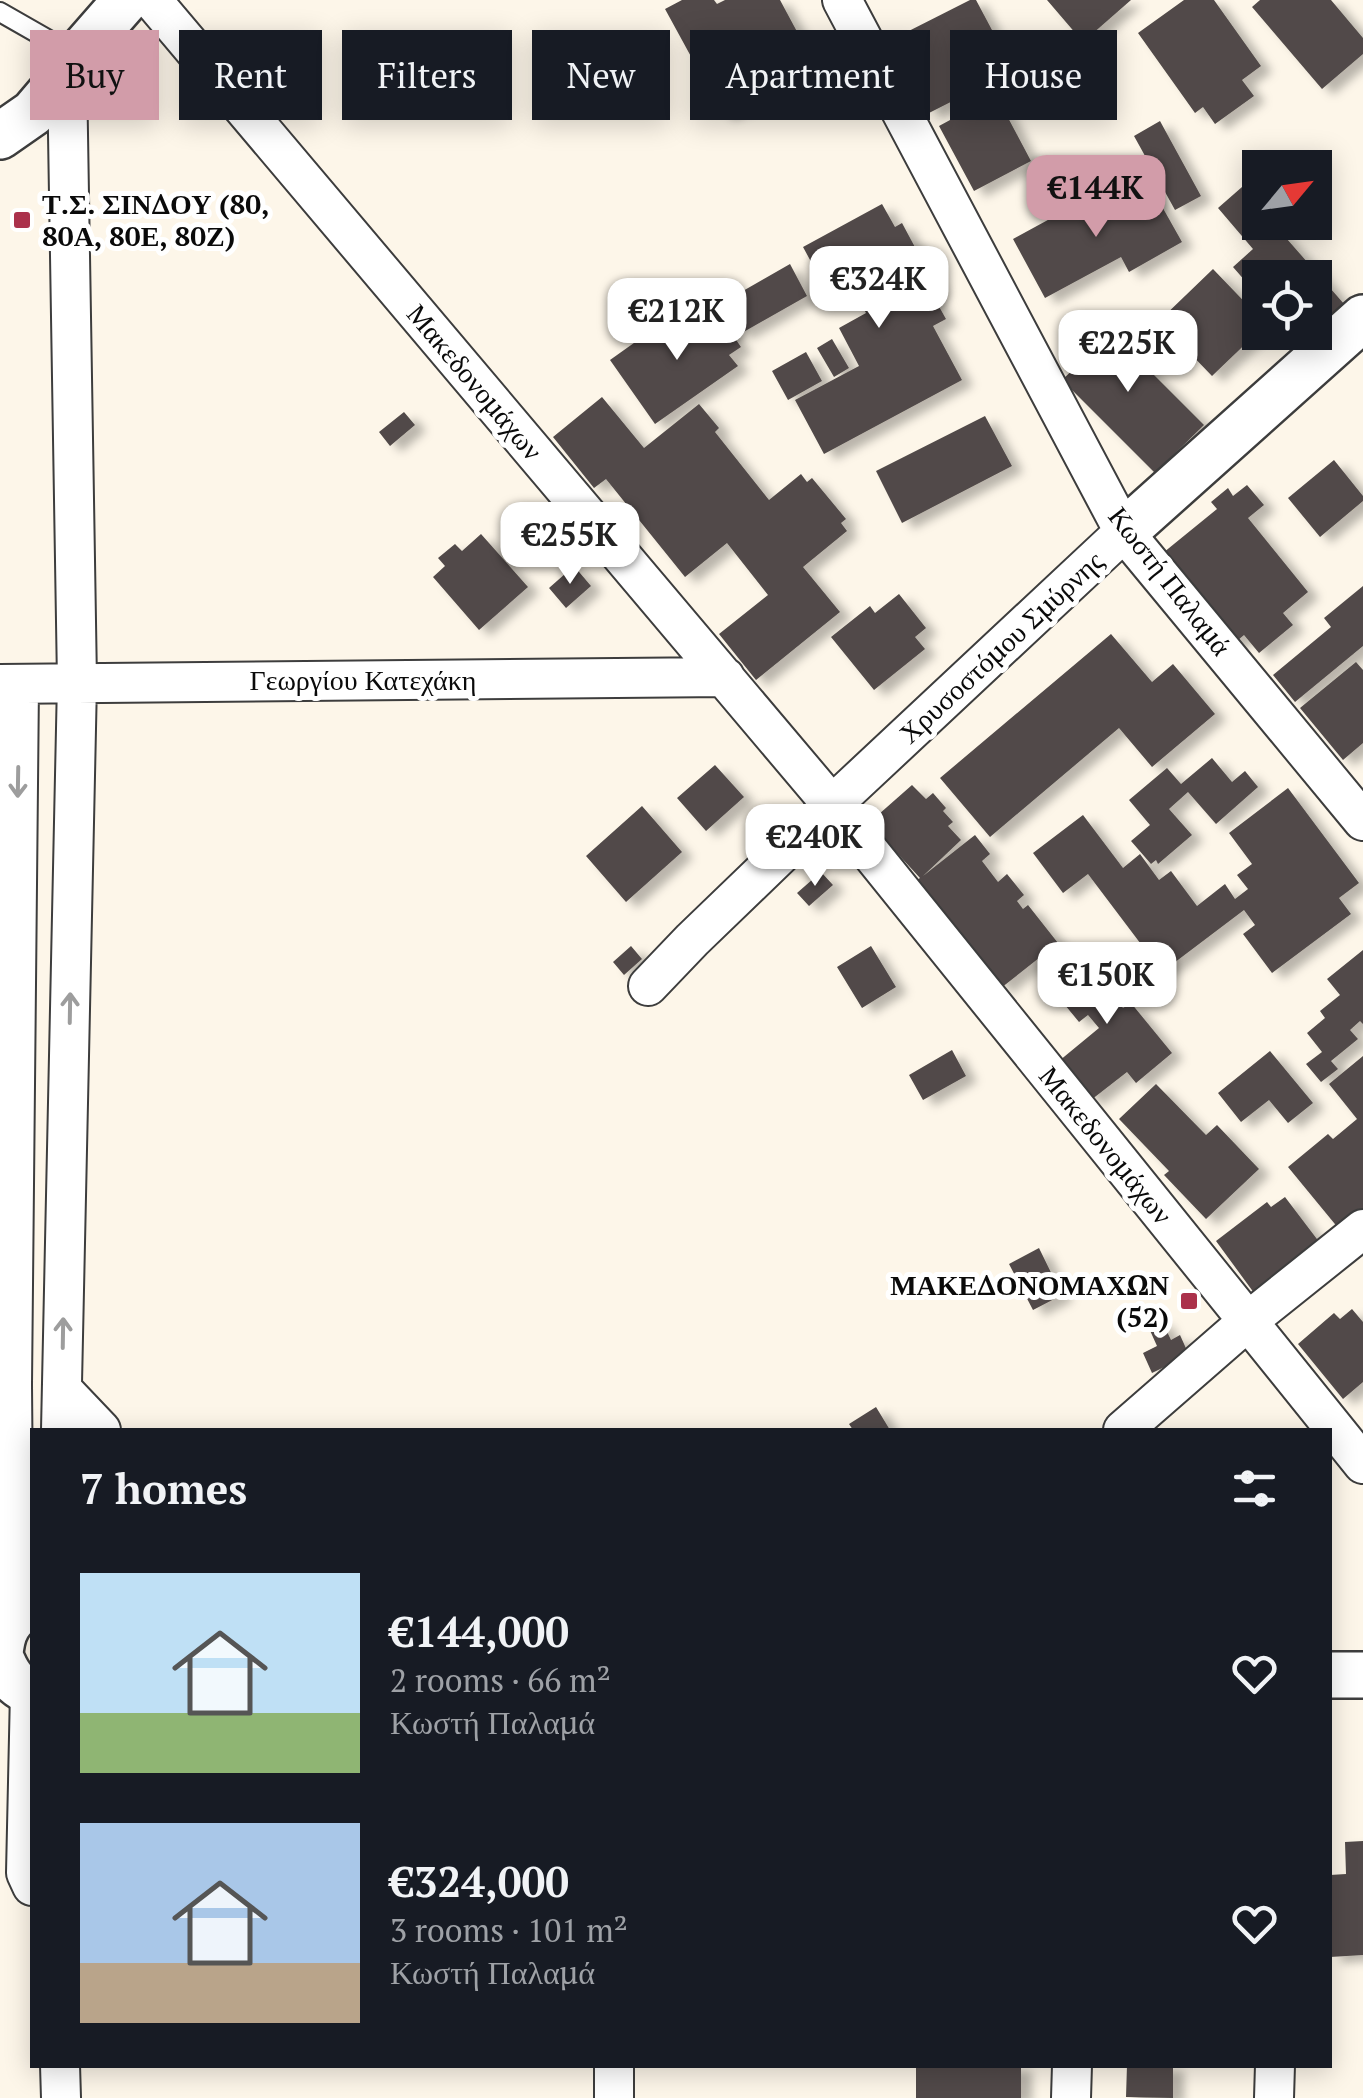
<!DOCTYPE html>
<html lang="en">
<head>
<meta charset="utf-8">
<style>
	:root { --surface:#171b24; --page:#242831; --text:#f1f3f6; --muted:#9ea1a6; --accent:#d29ca9 }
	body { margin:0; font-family:"PT Serif",serif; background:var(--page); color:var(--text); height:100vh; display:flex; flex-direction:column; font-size:38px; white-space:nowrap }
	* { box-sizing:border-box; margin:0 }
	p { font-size:32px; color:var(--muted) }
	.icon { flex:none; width:55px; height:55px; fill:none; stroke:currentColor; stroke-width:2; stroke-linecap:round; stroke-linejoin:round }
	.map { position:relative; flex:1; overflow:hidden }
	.panel { position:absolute; left:30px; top:1428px; width:1302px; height:640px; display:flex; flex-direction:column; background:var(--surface); border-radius:0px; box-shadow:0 5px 25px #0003 }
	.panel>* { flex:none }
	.hud { position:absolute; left:30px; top:30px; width:1305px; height:90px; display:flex; gap:20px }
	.needle { width:65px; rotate:61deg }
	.buttons { position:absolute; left:1242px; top:150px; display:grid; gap:20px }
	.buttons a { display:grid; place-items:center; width:90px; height:90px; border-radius:0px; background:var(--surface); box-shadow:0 5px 25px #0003; font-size:50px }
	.price { position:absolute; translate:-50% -85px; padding:0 22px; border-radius:20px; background:#fff; color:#222; font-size:32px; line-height:65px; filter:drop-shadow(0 2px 5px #0008) }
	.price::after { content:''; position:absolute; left:50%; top:60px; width:30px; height:22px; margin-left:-15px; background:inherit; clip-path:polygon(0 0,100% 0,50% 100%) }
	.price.current { background:var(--accent); color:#111 }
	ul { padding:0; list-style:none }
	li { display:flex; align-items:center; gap:30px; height:250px; padding:0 50px }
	li span { display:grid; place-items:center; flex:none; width:280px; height:200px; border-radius:0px; color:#555 }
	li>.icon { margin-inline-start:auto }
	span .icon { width:120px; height:120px; fill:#fffc; stroke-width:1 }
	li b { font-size:42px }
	h2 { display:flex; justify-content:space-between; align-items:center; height:120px; padding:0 50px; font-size:42px }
	.tag { padding:0 35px; border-radius:0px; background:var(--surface); box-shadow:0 5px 25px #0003; font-size:35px; line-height:90px }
	.tag.current { background:var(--accent); color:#111 }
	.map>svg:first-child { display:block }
</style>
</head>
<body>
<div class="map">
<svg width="1363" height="2098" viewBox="0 0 1363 2098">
	<defs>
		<filter id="shadow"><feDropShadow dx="11" dy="6" stdDeviation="5" flood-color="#0004"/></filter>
	</defs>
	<rect width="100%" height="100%" fill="#fdf6e9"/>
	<!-- building -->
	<path fill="#514a48" filter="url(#shadow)" d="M682,0H714L717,4L725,0H780L815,65L723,115L665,9Z
		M970,0H976L992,30L980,36L1002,76L929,113L891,40Z
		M1047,0H1131L1083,42Z
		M1184,0H1214L1261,66L1242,80L1254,96L1215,124L1203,107L1195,113L1138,33Z
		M1260,0H1331L1363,38V54L1322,89L1252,7Z
		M996,95L1031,161L974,191L939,126Z
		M1160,121L1201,196L1175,210L1134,136Z
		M1151,187L1182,242L1129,272L1121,257L1045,298L1013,239L1090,197L1100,215Z
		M1242,187L1260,208V222H1272L1352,313L1307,352L1290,332H1315V278H1260V298L1233,267L1253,249L1218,208Z
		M882,204L895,227L902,223L938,290L932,294L946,319L933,326L962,380L824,454L795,400L859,366L839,328L866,313L843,270L822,282L803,247Z
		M790,264L807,296L740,334L722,303Z
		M1213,269L1260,318V330L1212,376L1159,321Z
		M715,309L741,347L729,355L738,366L655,424L610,360L655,328L661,338L699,312L703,318Z
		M1091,312L1204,425L1155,473L1062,380L1081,362L1061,343Z
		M832,339L849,368L834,377L817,348Z
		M806,352L822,381L788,400L772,371Z
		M602,397L644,448L699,404L719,428L715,432L769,500L801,474L807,482L812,478L846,519L841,523L847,531L803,567L840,612L756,680L719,634L768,595L727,543L685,577L606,479L594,488L553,437Z
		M404,412L415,425L390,446L379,432Z
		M985,416L1012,466L902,523L876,471Z
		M1334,460L1363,496V501L1320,537L1288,498Z
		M1247,485L1264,505L1248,518L1308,592L1283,613L1293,625L1259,653L1244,635L1231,646L1158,557L1217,509L1211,502L1228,488L1233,496Z
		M481,534L528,587L479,630L433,577L445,566L438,558L455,544L462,551Z
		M574,566L591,586L566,608L549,588Z
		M1363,586V646L1295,702L1273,675L1331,627L1324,618Z
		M899,594L926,628L915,637L925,649L874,690L831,637L870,606L875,613Z
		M1111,634L1152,682L1173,664L1215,714L1152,767L1119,728L990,837L940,778Z
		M1356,662L1363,670V743L1343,760L1300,708Z
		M1212,758L1232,782L1245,771L1258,787L1216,824L1188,792L1169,809L1192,835L1158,864L1156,860L1151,864L1131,841L1150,825L1129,800L1167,768L1181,784Z
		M715,765L744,797L706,831L677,798Z
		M912,785L926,799L933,793L946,808L943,811L953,822L948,826L961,840L923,876L975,835L990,854L982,861L998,882L1007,874L1024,895L1017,901L1023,909L1028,905L1058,943L1001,988L917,880L920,878L898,854L890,862L878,849L886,841L870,822Z
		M1288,788L1359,883L1339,898L1351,914L1272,973L1243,934L1255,925L1244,910L1162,972L1088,874L1063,893L1033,853L1083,815L1123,868L1140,854L1159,880L1171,871L1197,906L1225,884L1235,899L1248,889L1237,875L1252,864L1229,833Z
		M642,806L682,852L626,902L586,856Z
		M821,872L833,885L809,906L797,893Z
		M631,946L642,959L624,975L613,962Z
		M871,946L896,987L862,1008L837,967Z
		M1101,947L1110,959L1121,951L1131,963L1120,972L1124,975L1107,988L1123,1008L1131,1003L1172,1053L1136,1083L1127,1072L1091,1100L1059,1061L1099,1028L1088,1015L1079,1022L1051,988Z
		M1363,950V1024L1360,1021L1350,1030L1358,1039L1331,1061L1338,1069L1321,1082L1306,1064L1322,1052L1307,1033L1325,1018L1320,1011L1340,995L1327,979Z
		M952,1050L966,1076L923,1100L909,1075Z
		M1270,1051L1313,1103L1288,1123L1269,1100L1241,1122L1218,1093Z
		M1363,1056V1209L1339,1229L1288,1167L1328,1134L1333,1139L1357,1119L1329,1084Z
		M1156,1084L1206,1135L1217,1125L1259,1169L1206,1219L1164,1175L1169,1171L1119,1119Z
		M1285,1197L1323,1247L1257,1297L1216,1241L1267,1202L1271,1207Z
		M1039,1248L1062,1295L1033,1310L1009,1264Z
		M1352,1309L1363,1322V1382L1343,1399L1298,1344L1334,1313L1340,1319Z
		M1161,1319L1171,1340L1180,1335L1189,1355L1152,1373L1143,1353L1157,1346L1148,1326Z
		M876,1407L890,1430H853L849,1424Z
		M1363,1841V1955L1330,1957V1875L1346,1874L1345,1842Z
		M916,2065H1021V2098H916Z
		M1127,2065H1173V2098L1126,2097Z"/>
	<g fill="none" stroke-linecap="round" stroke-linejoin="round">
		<!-- service casing -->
		<g stroke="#3d3d3d" stroke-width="22">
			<path id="service" d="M0,12L77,56"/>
		</g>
		<!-- minor casing -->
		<g stroke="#3d3d3d" stroke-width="42">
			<path id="minor" d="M152,0L832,805L1363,1464
				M842,0L1124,532L1363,821
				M0,684L725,677
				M648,986L692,940L832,805L1124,532
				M62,1389L101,1430
				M61,1430L77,682L67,73
				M1123,1430L1248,1321L1363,1229
				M14,1616L12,1385L19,684
				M30,1692L26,1873L32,1886
				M60,2065L61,2098
				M614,2098V2065
				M1071,2098L1072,2065
				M1274,2098L1275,2065"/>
		</g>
		<!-- tertiary casing -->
		<g stroke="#3d3d3d" stroke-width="50">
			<path id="tertiary" d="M0,136L33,113L67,73L77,56L126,0
				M1124,532L1363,318
				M0,1656C1,1632 9,1615 32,1606
				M0,1656C7,1674 14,1686 32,1692
				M1330,1675H1363"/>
		</g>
		<!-- service -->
		<use href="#service" stroke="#fff" stroke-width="18"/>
		<!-- minor -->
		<use href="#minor" stroke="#fff" stroke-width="38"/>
		<!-- tertiary -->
		<use href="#tertiary" stroke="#fff" stroke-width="45"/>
	</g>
	<!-- one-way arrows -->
	<defs><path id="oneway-shaft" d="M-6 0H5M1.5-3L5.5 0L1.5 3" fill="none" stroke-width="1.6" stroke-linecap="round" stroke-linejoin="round" transform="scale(2.5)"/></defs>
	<g stroke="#9d9d9d">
		<use href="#oneway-shaft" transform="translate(18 782) rotate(91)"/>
		<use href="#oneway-shaft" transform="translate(70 1008) rotate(-89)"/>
		<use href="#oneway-shaft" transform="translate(63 1333) rotate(-89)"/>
	</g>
	<!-- markers -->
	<g fill="#ab314b" stroke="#fff" stroke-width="4">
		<rect x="12" y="210" width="20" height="20" rx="5"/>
		<rect x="1179" y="1291" width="20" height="20" rx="5"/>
	</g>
	<g text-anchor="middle" stroke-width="10" stroke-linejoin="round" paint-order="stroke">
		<!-- poi labels -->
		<g font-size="28" font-weight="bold" fill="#0a0a0a" stroke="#fff" text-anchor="start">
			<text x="42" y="214">Τ.Σ. ΣΙΝΔΟΥ (80,<tspan x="42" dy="32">80Α, 80Ε, 80Ζ)</tspan></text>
			<text x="1169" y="1295" text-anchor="end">ΜΑΚΕΔΟΝΟΜΑΧΩΝ<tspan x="1169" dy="32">(52)</tspan></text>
		</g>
		<!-- street labels -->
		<g font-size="28" fill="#0a0a0a" stroke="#fff">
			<text transform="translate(475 382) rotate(50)" y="10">Μακεδονομάχων</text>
			<text transform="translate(1170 581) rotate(52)" y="10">Κωστή Παλαμά</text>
			<text transform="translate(1001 647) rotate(-43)" y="10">Χρυσοστόμου Σμύρνης</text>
			<text x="363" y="690">Γεωργίου Κατεχάκη</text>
			<text transform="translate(1106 1145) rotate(51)" y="10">Μακεδονομάχων</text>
		</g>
	</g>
</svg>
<div class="buttons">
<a><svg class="needle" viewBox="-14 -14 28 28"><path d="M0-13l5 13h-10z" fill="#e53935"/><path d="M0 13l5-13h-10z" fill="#9ea1a6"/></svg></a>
<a><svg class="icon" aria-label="locate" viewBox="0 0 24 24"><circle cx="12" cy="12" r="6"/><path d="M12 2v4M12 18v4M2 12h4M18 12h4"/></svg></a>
</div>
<b class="price current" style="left:1096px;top:240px">€144K</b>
<b class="price" style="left:879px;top:331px">€324K</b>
<b class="price" style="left:677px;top:363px">€212K</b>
<b class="price" style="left:1128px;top:395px">€225K</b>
<b class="price" style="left:570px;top:587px">€255K</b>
<b class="price" style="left:815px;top:889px">€240K</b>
<b class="price" style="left:1107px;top:1027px">€150K</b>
<div class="hud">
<a class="tag current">Buy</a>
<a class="tag">Rent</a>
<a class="tag">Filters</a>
<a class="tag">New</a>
<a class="tag">Apartment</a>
<a class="tag">House</a>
</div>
<section class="panel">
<h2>7 homes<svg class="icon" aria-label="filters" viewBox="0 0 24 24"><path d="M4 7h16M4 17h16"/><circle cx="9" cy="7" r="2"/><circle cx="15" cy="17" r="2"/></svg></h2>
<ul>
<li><span style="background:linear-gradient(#bfe0f5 70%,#8fb573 0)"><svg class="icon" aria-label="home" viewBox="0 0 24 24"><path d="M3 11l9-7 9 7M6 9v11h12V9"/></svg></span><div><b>€144,000</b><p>2 rooms · 66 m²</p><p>Κωστή Παλαμά</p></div><svg class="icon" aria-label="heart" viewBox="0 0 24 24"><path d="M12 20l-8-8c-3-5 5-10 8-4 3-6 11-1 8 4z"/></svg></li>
<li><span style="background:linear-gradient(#a9c7e8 70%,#b9a48a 0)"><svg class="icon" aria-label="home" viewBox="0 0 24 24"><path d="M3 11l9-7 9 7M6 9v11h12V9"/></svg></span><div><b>€324,000</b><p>3 rooms · 101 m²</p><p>Κωστή Παλαμά</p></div><svg class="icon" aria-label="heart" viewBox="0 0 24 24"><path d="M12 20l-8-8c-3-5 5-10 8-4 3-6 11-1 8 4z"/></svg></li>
</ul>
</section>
</div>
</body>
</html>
